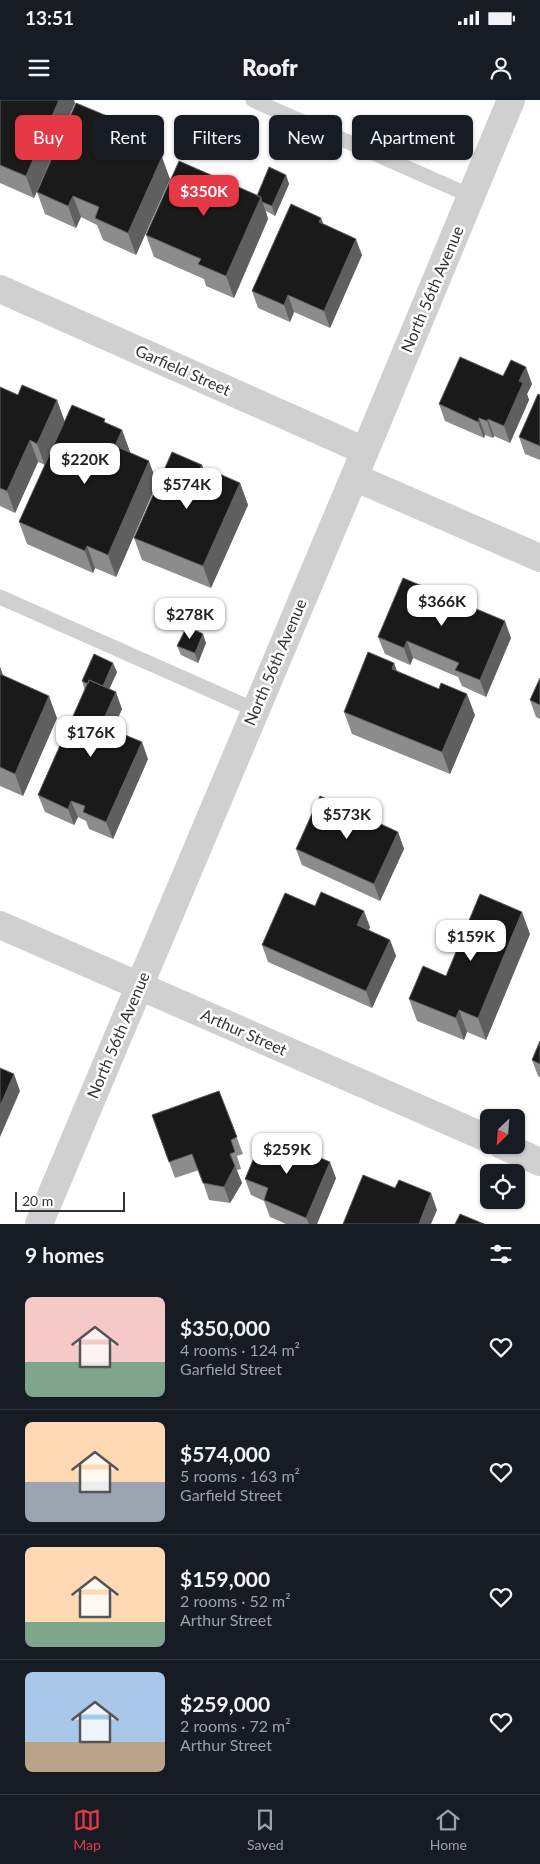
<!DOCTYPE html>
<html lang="en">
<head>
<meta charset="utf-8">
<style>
	:root { --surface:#171b24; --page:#242831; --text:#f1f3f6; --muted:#9ea1a6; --line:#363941; --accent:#e63946 }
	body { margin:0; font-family:Lato,sans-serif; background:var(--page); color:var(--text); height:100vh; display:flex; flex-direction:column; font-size:19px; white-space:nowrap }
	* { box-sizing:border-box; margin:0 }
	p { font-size:16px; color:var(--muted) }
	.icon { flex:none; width:28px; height:28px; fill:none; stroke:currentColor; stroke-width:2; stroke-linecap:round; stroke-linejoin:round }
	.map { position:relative; height:1124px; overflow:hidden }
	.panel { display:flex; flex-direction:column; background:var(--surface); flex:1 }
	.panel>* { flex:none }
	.top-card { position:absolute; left:15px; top:15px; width:510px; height:45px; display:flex; gap:10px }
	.needle { width:32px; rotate:205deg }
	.controls { position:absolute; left:480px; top:1009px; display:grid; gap:10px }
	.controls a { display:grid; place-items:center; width:45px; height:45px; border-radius:8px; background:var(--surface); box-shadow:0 1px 4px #0004; font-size:25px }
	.scale { position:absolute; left:15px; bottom:12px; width:110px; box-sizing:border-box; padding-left:5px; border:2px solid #333; border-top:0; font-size:14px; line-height:18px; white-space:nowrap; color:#333; -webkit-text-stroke:4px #fff; paint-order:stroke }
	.price { position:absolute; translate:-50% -42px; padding:0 11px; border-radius:10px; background:#fff; color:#222; font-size:16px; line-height:32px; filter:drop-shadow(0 1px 2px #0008) }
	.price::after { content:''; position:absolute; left:50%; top:30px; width:15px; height:11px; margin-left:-8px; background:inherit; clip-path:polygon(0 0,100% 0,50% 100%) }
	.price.selected { background:var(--accent); color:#fff }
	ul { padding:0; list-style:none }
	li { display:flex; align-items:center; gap:15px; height:125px; padding:0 25px }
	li+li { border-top:1px solid var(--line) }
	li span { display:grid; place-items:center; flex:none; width:140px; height:100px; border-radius:8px; color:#555 }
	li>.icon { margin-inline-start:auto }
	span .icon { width:60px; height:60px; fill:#fffc; stroke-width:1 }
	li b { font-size:21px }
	h2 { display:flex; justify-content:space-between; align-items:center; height:60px; padding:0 25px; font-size:21px }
	.pill { padding:0 18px; border-radius:8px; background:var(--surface); box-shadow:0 1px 4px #0004; font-size:18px; line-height:45px }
	.pill.selected { background:var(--accent); color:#fff }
	.status { display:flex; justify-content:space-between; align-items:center; height:35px; padding:0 25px; background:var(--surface); direction:ltr }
	.status svg { height:14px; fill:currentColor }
	header { display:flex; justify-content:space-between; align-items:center; height:65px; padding:0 25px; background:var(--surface); font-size:22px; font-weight:800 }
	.tabs { display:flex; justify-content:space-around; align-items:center; height:70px; border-top:1px solid var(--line); background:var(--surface); font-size:14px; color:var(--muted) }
	.tabs a { display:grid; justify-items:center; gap:2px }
	.tabs .selected { color:var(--accent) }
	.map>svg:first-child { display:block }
</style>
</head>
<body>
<div class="status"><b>13:51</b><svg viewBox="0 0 49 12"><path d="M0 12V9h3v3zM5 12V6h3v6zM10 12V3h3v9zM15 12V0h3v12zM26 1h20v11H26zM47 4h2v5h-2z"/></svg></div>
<header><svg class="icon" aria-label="menu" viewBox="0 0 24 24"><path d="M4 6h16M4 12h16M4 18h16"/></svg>Roofr<svg class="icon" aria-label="person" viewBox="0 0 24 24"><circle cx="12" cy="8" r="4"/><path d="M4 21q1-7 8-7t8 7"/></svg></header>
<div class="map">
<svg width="540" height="1124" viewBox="0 0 540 1124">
	<rect width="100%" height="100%" fill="#fff"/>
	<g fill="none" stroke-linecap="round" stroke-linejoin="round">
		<!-- service -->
		<path stroke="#d0d0d0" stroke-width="15" d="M253,0L471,96
			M0,497L255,610"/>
		<!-- minor -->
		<path stroke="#d0d0d0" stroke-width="28" d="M0,189L365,351
			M354,377L540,458
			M0,825L489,1039
			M502,1045L540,1062"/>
		<!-- tertiary -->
		<path stroke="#d0d0d0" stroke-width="28" d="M39,1124L365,351L511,0"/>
	</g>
	<!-- wall -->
	<path fill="#8c8c8c" d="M0,0L75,3L34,98L0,83Z
		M107,16L114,36L170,79L136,155L103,140L97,125L81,117L76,128L45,114L37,92Z
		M286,75L289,84L275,116L266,111L268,119L234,198L206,186L204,179L154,157L146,135L257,96Z
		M321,118L323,124L362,155L330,228L294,212L290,222L258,208L252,191Z
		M532,284L527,294L529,300L510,343L494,336L493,338L485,335L484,338L445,321L439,304Z
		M0,287L18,295L57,300L64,321L106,323L122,330L130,352V353L157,383L116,477L95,468L93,473L27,444L19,422L45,365L38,362L15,413L0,406Z
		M540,295V360L525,354L519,337Z
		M206,375L212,378L240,383L248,405L211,488L142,460L134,438Z
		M378,537L511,538L486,597L462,586L458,577L413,558L410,565L385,554Z
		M206,543L198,563L181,555L177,546Z
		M394,563L397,572L475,615L450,674L352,634L344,612Z
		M0,567L3,576L57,618L23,696L0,686Z
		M117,572L109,589L122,609L113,630L148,659L113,739L89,729L86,721L78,717L74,725L45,712L38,695L85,590L82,581Z
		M540,578V619L536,617L530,600Z
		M398,732L404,749L380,801L302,765L296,749Z
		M315,806L370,827L369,830L390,840L396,856L372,908L268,862L262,845Z
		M530,834L486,940L467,932L464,940L417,921L409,899L446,876Z
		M540,941V977L538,976L532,960Z
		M219,991L243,1054L237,1056L241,1069L237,1070L242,1083L230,1103L209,1100L199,1070L175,1078L152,1015Z
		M336,1078L317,1124H286L270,1117L264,1101L251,1095L245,1079Z"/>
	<!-- shaded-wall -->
	<path fill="#5f5f5f" d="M59,0H74L75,3L34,98L26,76Z
		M107,16L115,38L101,30Z
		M162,57L170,79L136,155L128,133Z
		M286,75L289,84L275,116L272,106Z
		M73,96L81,117L76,128L68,106Z
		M261,97L268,119L234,198L226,176Z
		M321,118L327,134L319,122Z
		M356,139L362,155L330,228L324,211Z
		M288,195L294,212L290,222L284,205Z
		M526,267L532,284L527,294L529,300L510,343L504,326L519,281Z
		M57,300L65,322L45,366L37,344Z
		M479,318L485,335L484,338L478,322Z
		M488,319L494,336L493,338L487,321Z
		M122,330L130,352L123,368L115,346Z
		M30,340L38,362L15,413L7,391Z
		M149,361L157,383L116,477L108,455Z
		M202,365L210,386L198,372Z
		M240,383L248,405L211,488L203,466Z
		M87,446L95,468L93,473L85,451Z
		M505,521L511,538L486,597L480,580Z
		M203,534L206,543L198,563L195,553Z
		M407,541L413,558L410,565L404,548Z
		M113,563L117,572L105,599L101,590Z
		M394,563L402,585L392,569Z
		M0,567L8,589L0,580Z
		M116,592L122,609L107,641L101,625Z
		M467,594L475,615L450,674L442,652Z
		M49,596L57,618L23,696L15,674Z
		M142,642L148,659L113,739L106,722Z
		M71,701L78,717L74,725L68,709Z
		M398,732L404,749L380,801L374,784Z
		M364,811L370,827L363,842L357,825Z
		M522,812L530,834L486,940L478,918Z
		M390,840L396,856L372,908L366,891Z
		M459,910L467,932L464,940L456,918Z
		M14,974L20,991L0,1037V1006Z
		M330,1062L336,1078L317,1124H309L306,1118Z
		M235,1066L242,1083L230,1103L224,1087Z
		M431,1093L437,1110L431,1124H419Z"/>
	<!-- building -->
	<path fill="#1a1a1a" stroke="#5f5f5f" d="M0,0H59L26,76L0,65Z
		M76,3L107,16L101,30L162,57L128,133L95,118L99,107L73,96L68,106L37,92Z
		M179,61L261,97L226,176L198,164L201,159L146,135Z
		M269,67L286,75L272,106L262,102L261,97L257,96Z
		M291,104L321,118L319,122L356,139L324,211L288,195L284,205L252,191Z
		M460,257L503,276L511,260L526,267L519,281L523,283L504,326L488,319L487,321L479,318L478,322L439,304Z
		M22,285L57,300L37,344L30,340L7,391L0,388V287L18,295Z
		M538,294L540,295V346L519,337Z
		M72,305L105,319L104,322L122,330L115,346L149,361L108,455L87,446L85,451L19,422Z
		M172,352L202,365L198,372L212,378L215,372L240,383L203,466L134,438Z
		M403,478L505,521L480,580L455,570L459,563L407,541L404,548L378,537Z
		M187,526L203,534L195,553L177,546Z
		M368,552L394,563L392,569L439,589L441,583L467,594L442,652L344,612Z
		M94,554L113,563L103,586L89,580L88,584L82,581Z
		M0,574L49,596L15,674L0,667Z
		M540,578V605L530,600Z
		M89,580L116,592L101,625L142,642L106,722L83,712L85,706L71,701L68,709L38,695Z
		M320,696L398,732L374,784L296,749Z
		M321,792L364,811L357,825L390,840L366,891L262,845L285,793L315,806Z
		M480,794L522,812L478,918L459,910L456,918L409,899L423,866L446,876Z
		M540,941V964L532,960Z
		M0,968L14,974L0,1006Z
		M219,991L237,1037L231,1040L235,1052L230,1054L235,1066L224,1087L203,1083L192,1054L169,1062L152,1015Z
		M264,1034L330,1062L306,1118L264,1100L268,1088L245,1079Z
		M363,1075L395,1088L399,1080L431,1093L419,1124H343Z
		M460,1114L484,1124H455Z"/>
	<g text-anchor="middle" stroke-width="5" stroke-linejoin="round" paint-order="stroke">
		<!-- street labels -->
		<g font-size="16" fill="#333" stroke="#fff">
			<text transform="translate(432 189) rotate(-67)" y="6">North 56th Avenue</text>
			<text transform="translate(183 270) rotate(24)" y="6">Garfield Street</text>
			<text transform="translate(275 562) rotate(-67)" y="6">North 56th Avenue</text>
			<text transform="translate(244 932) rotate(24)" y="6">Arthur Street</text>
			<text transform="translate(118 935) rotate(-67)" y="6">North 56th Avenue</text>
		</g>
	</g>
</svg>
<div class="controls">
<a><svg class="needle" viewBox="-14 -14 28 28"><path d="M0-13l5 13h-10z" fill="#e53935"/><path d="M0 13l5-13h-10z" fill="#9ea1a6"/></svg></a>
<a><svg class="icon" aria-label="locate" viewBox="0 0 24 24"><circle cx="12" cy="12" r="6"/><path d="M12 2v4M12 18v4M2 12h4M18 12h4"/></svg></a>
</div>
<div class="scale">20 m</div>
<b class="price selected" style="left:204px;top:117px">$350K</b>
<b class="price" style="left:85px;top:385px">$220K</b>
<b class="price" style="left:187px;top:410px">$574K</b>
<b class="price" style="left:442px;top:527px">$366K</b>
<b class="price" style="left:190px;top:540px">$278K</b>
<b class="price" style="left:91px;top:658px">$176K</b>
<b class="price" style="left:347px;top:740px">$573K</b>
<b class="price" style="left:471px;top:862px">$159K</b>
<b class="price" style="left:287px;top:1075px">$259K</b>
<div class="top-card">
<a class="pill selected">Buy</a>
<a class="pill">Rent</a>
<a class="pill">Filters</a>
<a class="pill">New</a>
<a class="pill">Apartment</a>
</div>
</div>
<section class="panel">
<h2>9 homes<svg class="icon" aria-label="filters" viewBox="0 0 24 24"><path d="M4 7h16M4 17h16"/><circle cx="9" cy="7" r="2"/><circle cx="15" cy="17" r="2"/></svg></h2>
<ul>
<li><span style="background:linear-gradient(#f6c9c9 65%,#7fa58c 0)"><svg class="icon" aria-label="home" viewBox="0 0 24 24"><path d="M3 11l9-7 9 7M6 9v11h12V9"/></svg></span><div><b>$350,000</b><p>4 rooms · 124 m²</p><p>Garfield Street</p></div><svg class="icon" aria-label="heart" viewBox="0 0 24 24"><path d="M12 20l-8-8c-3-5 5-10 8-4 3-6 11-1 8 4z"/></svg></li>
<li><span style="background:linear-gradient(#ffd9b3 60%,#9aa5b1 0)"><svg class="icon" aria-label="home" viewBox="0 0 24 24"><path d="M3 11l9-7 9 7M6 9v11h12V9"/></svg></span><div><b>$574,000</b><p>5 rooms · 163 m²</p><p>Garfield Street</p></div><svg class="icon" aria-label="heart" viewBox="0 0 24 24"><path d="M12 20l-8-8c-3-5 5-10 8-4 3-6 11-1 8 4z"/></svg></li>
<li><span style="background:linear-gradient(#ffd9b3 75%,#7fa58c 0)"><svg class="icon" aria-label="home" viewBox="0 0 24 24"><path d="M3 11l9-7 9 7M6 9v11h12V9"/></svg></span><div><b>$159,000</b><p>2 rooms · 52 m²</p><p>Arthur Street</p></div><svg class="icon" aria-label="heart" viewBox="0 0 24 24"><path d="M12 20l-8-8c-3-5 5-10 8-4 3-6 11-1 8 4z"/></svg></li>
<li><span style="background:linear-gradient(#a9c7e8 70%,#b9a48a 0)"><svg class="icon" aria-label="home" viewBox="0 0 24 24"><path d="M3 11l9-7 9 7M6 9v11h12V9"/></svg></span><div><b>$259,000</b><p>2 rooms · 72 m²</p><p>Arthur Street</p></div><svg class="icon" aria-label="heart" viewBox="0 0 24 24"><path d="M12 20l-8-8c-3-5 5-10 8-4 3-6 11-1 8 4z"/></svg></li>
</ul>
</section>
<nav class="tabs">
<a class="selected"><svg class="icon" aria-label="map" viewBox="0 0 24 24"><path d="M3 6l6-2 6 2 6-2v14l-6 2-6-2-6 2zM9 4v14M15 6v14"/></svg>Map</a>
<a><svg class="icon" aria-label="saved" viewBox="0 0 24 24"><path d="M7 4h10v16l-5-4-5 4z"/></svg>Saved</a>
<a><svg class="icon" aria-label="home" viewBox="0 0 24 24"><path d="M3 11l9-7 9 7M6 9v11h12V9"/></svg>Home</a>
</nav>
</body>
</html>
